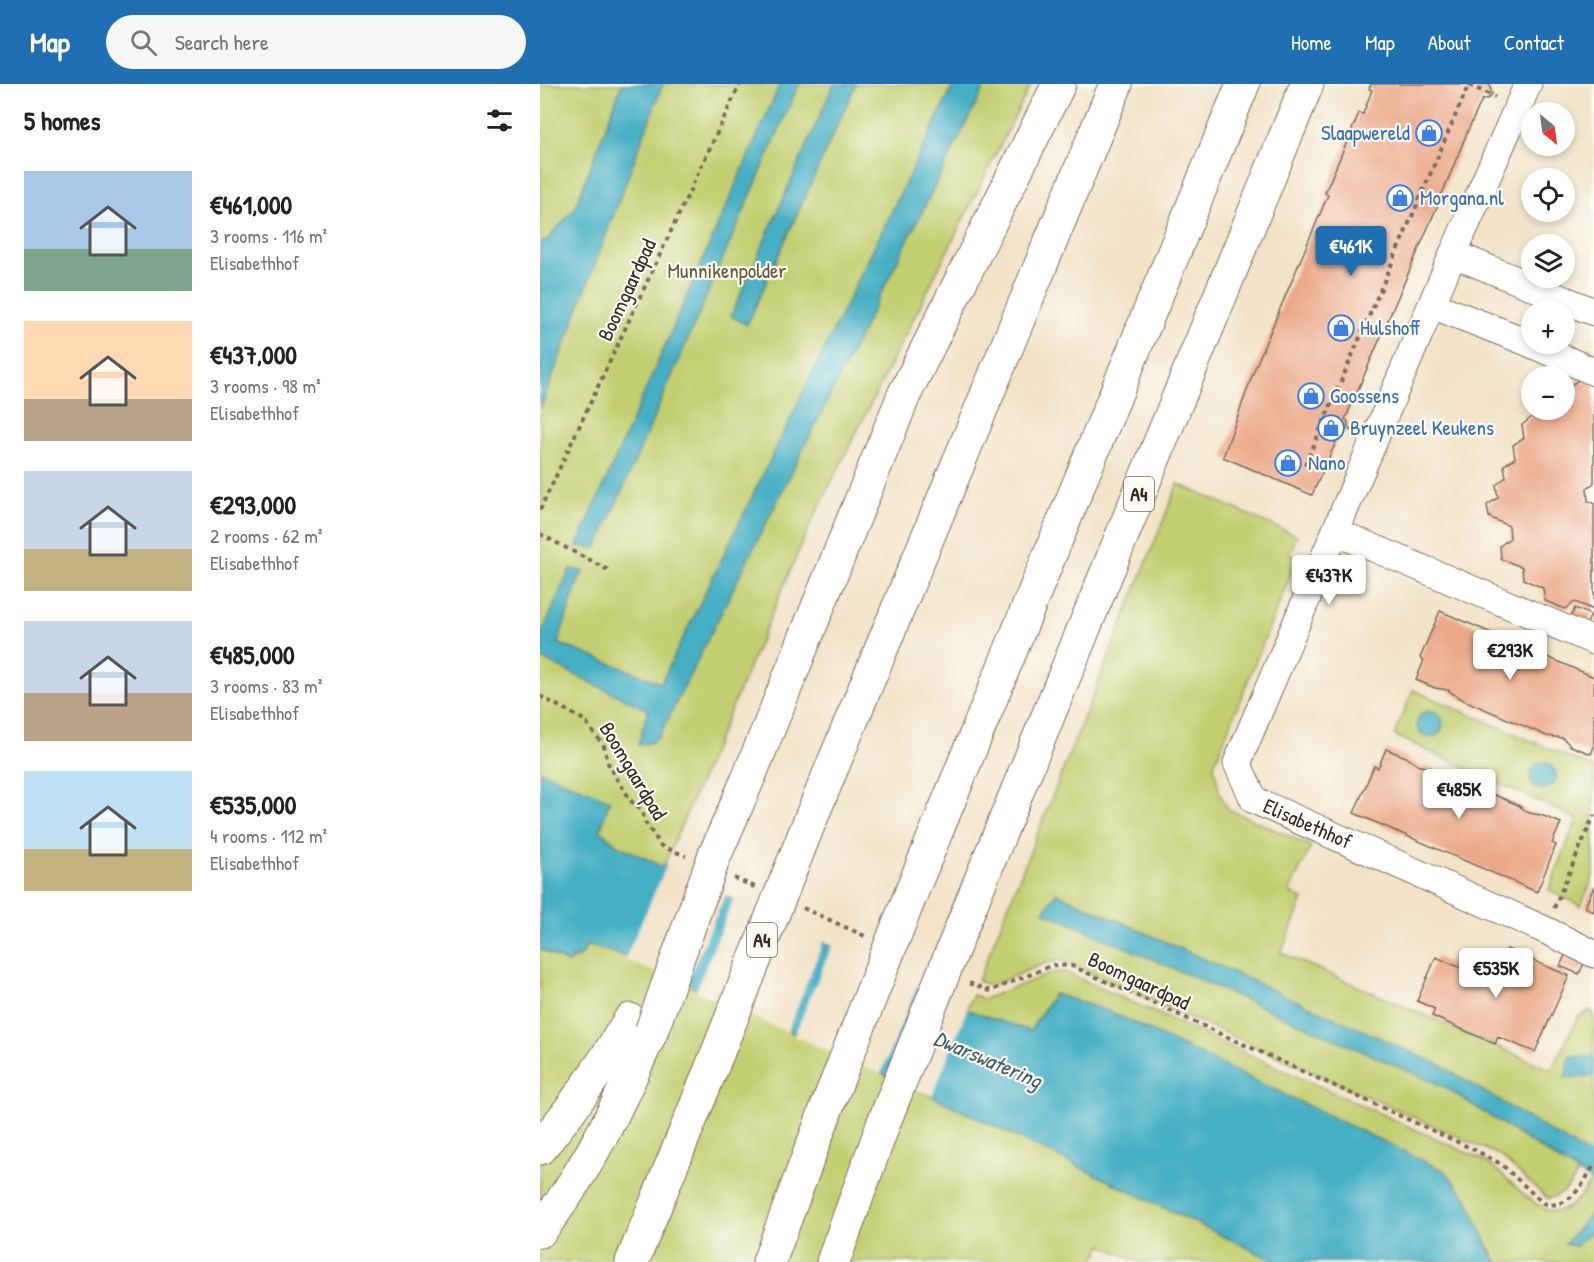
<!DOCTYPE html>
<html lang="en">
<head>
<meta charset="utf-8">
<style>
	:root { --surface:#fff; --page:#f6f6f6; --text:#222; --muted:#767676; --accent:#1f6fb2 }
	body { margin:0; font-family:"Patrick Hand",sans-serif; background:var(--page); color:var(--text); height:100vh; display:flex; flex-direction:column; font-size:22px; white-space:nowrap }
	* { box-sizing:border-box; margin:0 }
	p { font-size:20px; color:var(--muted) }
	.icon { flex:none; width:33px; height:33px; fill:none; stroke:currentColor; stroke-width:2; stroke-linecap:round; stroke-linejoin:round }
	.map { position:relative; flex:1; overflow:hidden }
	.drawer { display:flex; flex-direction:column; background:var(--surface); width:540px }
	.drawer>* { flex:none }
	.needle { width:39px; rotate:151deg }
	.tools { position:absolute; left:981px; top:18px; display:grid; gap:12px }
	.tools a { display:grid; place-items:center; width:54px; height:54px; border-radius:50%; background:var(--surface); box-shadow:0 3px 9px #0003; font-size:30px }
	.price { position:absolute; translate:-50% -51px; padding:0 14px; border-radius:6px; background:#fff; color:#222; font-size:20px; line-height:39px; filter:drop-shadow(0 2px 3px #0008) }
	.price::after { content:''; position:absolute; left:50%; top:36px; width:18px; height:14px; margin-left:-9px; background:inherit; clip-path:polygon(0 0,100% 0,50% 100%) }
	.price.selected { background:var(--accent); color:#fff }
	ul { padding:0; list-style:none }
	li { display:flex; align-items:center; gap:18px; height:150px; padding:0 24px }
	li span { display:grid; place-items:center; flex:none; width:168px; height:120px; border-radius:0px; color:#555 }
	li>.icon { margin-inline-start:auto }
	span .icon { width:72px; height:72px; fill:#fffc; stroke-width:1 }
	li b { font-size:26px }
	h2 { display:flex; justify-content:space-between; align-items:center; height:72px; padding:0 24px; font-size:26px }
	header { display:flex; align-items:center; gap:36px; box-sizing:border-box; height:84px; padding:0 30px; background:var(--accent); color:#fff }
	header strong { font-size:28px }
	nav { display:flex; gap:33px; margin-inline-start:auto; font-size:21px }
	.search { width:420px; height:54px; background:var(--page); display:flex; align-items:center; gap:15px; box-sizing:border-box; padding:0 21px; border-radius:33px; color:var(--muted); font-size:22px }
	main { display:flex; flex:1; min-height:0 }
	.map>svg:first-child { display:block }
</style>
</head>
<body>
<header>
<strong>Map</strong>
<div class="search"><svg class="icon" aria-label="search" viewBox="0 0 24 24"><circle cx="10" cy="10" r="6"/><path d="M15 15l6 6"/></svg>Search here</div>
<nav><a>Home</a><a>Map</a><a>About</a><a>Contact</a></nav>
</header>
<main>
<section class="drawer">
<h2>5 homes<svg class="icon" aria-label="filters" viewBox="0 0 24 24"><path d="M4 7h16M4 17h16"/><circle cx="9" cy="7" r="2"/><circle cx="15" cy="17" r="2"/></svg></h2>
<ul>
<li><span style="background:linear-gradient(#a9c7e8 65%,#7fa58c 0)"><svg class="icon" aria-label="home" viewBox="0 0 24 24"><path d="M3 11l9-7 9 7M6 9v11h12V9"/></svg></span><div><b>€461,000</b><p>3 rooms · 116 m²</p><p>Elisabethhof</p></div></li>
<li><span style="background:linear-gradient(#ffd9b3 65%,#b9a48a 0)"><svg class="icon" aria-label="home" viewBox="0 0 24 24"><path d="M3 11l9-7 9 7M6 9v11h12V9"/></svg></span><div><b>€437,000</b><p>3 rooms · 98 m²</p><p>Elisabethhof</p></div></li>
<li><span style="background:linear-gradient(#c9d6e8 65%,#c2b280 0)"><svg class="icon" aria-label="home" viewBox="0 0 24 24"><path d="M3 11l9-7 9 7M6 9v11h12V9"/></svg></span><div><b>€293,000</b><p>2 rooms · 62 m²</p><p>Elisabethhof</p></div></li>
<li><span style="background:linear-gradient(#c9d6e8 60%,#b9a48a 0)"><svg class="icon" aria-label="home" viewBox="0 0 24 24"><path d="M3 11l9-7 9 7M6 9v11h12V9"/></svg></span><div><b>€485,000</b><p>3 rooms · 83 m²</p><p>Elisabethhof</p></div></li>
<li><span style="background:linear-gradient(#bfe0f5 65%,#c2b280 0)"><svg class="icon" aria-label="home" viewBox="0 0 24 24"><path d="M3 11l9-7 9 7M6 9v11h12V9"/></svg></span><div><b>€535,000</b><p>4 rooms · 112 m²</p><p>Elisabethhof</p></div></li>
</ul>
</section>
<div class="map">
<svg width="1054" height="1178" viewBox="0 0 1054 1178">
	<rect width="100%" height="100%" fill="#fdfcf7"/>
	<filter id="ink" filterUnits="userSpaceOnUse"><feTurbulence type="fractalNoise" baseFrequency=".0167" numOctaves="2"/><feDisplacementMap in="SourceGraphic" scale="12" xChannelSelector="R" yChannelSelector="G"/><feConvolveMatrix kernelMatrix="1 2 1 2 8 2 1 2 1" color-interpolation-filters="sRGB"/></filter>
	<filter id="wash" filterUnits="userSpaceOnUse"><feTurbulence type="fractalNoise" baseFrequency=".008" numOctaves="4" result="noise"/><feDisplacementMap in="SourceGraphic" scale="24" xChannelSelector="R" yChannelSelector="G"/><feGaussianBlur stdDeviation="1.35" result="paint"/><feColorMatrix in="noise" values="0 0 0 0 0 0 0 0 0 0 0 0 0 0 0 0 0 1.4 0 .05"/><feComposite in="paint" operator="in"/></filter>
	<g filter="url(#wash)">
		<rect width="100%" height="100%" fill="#f2e3c8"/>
		<!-- green -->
		<path fill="#c2cf71" stroke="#7e7c48" stroke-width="1.5" d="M0,0H491L268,445L123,784L77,761L60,746L69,716L0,687Z
			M638,400L757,452L749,470L757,474L674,681L679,707L688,725L771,762L749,808L763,815L741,869L1011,986L1038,933L1050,926L1054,929V1065L1049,1072L900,981L516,809L505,828L905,1003L1038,1089C1028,1105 1026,1109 1008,1115L959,1071L521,876L503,880L451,902L438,897Z
			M873,606L1054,684V790L1041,822L1009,806L1037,735L854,651Z
			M47,861L88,873L396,1014L737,1178H599L562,1161L553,1178H0V865L27,879L42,871Z
			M515,888H525L941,1075C964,1088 986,1118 1008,1126C1012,1128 1021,1127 1026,1124C1037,1119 1044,1107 1051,1097L1054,1099V1126L1025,1160L1036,1162L1054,1145V1178H958L905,1087L571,928L514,910L490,947L426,926L433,911L444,915Z"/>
		<!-- water -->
		<path fill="#45afc4" stroke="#406c71" stroke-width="1.5" d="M82,0H123L0,326V156L6,157L35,124Z
			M240,0H259L57,464L37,462Z
			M294,0H316L207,241L191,232Z
			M414,0H446L119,653L110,659L98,661L108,626L0,574V546L4,544L30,485L44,487L39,495L18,559L121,599Z
			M877 640a13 13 0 1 1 26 0a13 13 0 1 1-26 0Z
			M990 692a13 13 0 1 1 26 0a13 13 0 1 1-26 0Z
			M0,687L70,716L60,746L77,761L422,924L490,947L514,910L571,928L905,1087L927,1114L951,1169L958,1178H737L396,1014L88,873L47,861L42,871L31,875L28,879L0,865Z
			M516,809L900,981L1054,1074V1099L905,1003L504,828Z
			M1054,972V992L1025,994L1030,973Z
			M1054,1126V1145L1036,1162L1025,1160Z"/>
		<!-- pier -->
		<path fill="#f2e3c8" d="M126,783L186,810L145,902L85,875Z
			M194,814L284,856L247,948L156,907Z
			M293,860L378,900L341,990L254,952Z
			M385,903L428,923L392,1012L348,995Z"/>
		<g id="blocks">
			<!-- building -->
			<path fill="#eba888" d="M831,0H949L952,10L949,14L942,16L929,44L896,125L807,331L805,335L808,338V344L804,348L801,347L772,411L683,373L715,284L788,111L785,109L819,29L823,30L832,6L829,5Z
				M1040,295L1054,301V399L1047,404L1048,417L1054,419V526L1035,518L1025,525L1005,517L1003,504L983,495L982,483L961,475L960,462L970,454L969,442L949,433L947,421L958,414L956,401L966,393L964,381L975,374L973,361L984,354L982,341L992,333L991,326H1024V300L1029,302Z
				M1035,524L1051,531L1046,541L1030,534Z
				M900,527L1054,593V663L1051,670L1031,662L1023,654L1007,652L919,614L908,606L895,604L876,596L884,576L880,574Z
				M846,665L866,673L879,682L889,683L978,721L989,729L1001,731L1021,739L1012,759L1016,761L997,808L814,729L834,682L838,684Z
				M1054,802V828L1045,823Z
				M967,865L1029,892L995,968L958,953L955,960L892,932L895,925L877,917L896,873L953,898L955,894L948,891L945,884L953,881L959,883Z
				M1027,867L1046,875L1039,890L1020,882Z"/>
		</g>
	</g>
	<g filter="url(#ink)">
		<use href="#blocks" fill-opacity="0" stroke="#7b6b5a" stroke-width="1.5"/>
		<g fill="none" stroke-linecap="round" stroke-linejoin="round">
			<!-- minor casing -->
			<g stroke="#7b6b5a" stroke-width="29">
				<g id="minor">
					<path id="s1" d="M988,0L913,170L697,679L714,716L1005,846L1054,870"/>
					<path d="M913,170L1054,228"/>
					<path d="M892,221L987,258L1054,288"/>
					<path d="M796,448L1054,557"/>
				</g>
			</g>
			<!-- highway casing -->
			<g stroke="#7b6b5a" stroke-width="35">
				<path id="highway" d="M271,734L576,0
					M174,773L208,695L364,311L519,0
					M376,797L703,0
					M431,820L767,0
					M0,1064C34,1023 63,981 90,936
					M0,1147C50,1083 78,1021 111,948
					M92,1178L174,978
					M229,1178L290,1015
					M293,1178L344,1038"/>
			</g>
			<!-- path -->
			<path stroke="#7b6b5a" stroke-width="4" stroke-dasharray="4.5 4.5" stroke-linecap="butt" d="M929,1L955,13
				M785,334L812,346
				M765,381L929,0
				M0,426L200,0
				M0,450L68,486
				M0,612L44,636L64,662L68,679L75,692L92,718L102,727L105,738L121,762L146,772
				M194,794L215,803
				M263,824L327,853
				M1014,824L1054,731
				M429,899L450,907L513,881L532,882L935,1066L961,1080L1003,1119C1029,1127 1043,1100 1054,1081"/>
			<!-- minor -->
			<use href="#minor" stroke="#fff" stroke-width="27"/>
			<!-- highway -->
			<use href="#highway" stroke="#fff" stroke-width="33"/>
			<!-- highway-bridge casing -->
			<g stroke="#7b6b5a" stroke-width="35" stroke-linecap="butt">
				<path id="highway-bridge" d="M111,948L174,773
					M174,978L271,734
					M290,1015L376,797
					M344,1038L431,820"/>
			</g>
			<!-- highway-bridge -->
			<use href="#highway-bridge" stroke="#fff" stroke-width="33"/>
		</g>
	</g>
	<!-- icons -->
	<defs>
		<g id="shop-ring" transform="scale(1.35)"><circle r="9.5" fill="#fdfcf7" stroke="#3f7fe0" stroke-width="1.5"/><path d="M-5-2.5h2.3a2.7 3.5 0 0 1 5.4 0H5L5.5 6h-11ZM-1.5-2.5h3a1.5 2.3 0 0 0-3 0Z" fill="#3f7fe0"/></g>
	</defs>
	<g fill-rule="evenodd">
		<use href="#shop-ring" x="889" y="49"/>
		<use href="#shop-ring" x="860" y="114"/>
		<use href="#shop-ring" x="801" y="244"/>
		<use href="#shop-ring" x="771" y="312"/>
		<use href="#shop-ring" x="791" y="344"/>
		<use href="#shop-ring" x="748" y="379"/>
	</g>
	<g text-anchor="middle" stroke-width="4.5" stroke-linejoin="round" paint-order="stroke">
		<!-- shield labels -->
		<g fill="#fdfcf7" stroke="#75695f" stroke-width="1.5">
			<rect x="584" y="393" width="30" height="34" rx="4.5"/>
			<rect x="207" y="839" width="30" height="34" rx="4.5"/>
		</g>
		<g font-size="20" font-weight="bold" fill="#3b2a1e">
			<text x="599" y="417">A4</text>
			<text x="222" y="863">A4</text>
		</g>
		<!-- shop labels -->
		<g font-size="21" fill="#366cbe" stroke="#fdfcf7" text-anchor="start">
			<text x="870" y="56" text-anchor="end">Slaapwereld</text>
			<text x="880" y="121">Morgana.nl</text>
			<text x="820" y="251">Hulshoff</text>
			<text x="790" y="319">Goossens</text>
			<text x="810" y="351">Bruynzeel Keukens</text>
			<text x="768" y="386">Nano</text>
		</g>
		<!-- park labels -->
		<g font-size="21" fill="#645c37" stroke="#fdfcf7">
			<text x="187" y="194">Munnikenpolder</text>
		</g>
		<!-- street labels -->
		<g font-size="21" fill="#3b2a1e" stroke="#fdfcf7">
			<text transform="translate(87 206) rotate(-65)" y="7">Boomgaardpad</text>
			<text transform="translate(93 687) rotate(59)" y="7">Boomgaardpad</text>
			<text dy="7" stroke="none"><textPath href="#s1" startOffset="838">Elisabethhof</textPath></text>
			<text transform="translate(599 897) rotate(25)" y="7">Boomgaardpad</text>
		</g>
		<!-- water labels -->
		<g font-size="22" font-style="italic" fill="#3f5f60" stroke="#fdfcf7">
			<text transform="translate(448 975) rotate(23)" y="8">Dwarswatering</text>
		</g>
	</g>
</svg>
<div class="tools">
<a><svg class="needle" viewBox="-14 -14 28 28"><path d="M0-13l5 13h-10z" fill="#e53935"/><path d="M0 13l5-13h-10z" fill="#767676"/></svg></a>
<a><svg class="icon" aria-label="locate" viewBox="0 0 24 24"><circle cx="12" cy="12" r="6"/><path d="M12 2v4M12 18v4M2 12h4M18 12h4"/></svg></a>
<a><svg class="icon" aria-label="layers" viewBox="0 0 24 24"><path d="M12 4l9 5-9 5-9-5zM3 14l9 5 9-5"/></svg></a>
<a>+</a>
<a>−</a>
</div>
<b class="price selected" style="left:811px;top:193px">€461K</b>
<b class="price" style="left:789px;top:522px">€437K</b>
<b class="price" style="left:970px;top:597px">€293K</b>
<b class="price" style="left:919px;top:736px">€485K</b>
<b class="price" style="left:956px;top:915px">€535K</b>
</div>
</main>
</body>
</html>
